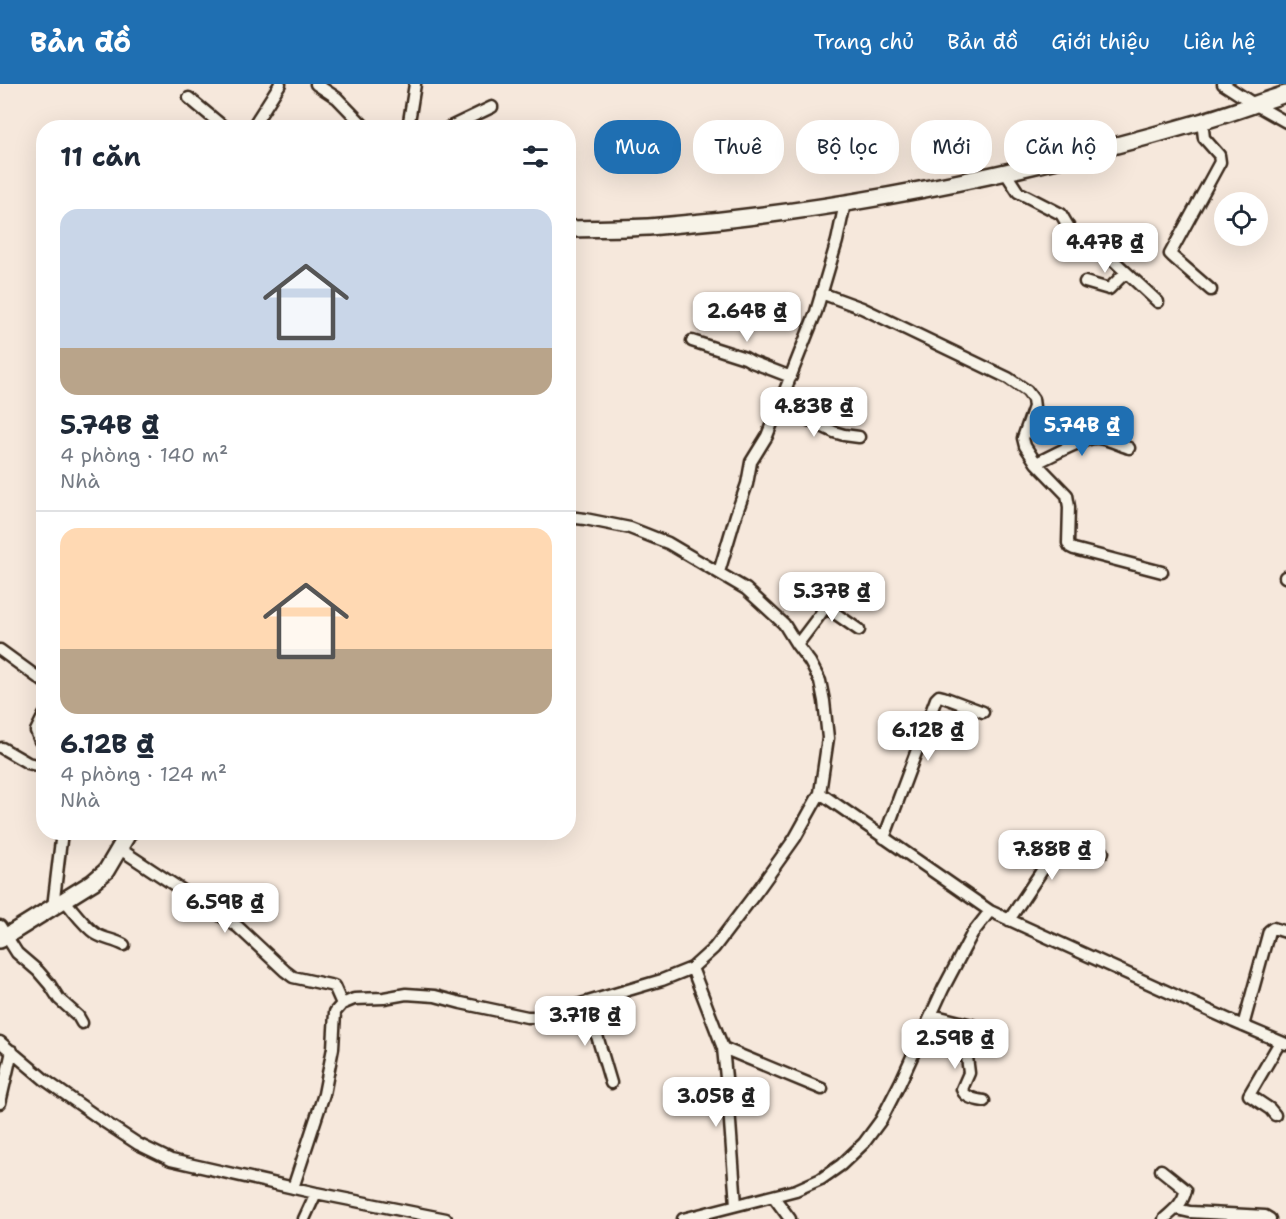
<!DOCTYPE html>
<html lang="vi">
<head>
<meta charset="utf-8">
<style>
	:root { --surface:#fff; --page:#f2f2f3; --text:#1f2937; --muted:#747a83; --line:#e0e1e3; --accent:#1f6fb2 }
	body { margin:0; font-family:"Shantell Sans",sans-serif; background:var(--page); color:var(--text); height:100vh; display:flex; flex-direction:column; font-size:22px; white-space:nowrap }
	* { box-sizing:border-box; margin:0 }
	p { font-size:20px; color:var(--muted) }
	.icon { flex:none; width:33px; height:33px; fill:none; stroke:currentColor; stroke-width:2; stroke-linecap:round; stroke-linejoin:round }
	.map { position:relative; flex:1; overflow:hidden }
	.panel { position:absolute; left:36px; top:36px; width:540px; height:720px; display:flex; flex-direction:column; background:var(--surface); border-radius:24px; box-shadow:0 6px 24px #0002 }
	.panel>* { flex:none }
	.top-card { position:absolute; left:594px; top:36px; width:570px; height:54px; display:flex; gap:12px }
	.tools { position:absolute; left:1214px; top:108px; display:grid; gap:12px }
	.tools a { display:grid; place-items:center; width:54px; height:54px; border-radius:50%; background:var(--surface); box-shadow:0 6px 24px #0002; font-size:30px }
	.price { position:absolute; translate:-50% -51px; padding:0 14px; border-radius:12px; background:#fff; color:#222; font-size:20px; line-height:39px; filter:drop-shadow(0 2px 3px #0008) }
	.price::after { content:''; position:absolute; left:50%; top:36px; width:18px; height:14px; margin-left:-9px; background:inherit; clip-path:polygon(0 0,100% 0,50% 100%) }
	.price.current { background:var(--accent); color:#fff }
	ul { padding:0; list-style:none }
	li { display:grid; align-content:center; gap:12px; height:318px; padding:0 24px }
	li+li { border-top:2px solid var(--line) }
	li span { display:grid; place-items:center; height:186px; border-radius:18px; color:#555 }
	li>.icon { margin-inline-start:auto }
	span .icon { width:108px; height:108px; fill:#fffc; stroke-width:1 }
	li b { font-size:26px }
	h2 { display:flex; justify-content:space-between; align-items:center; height:72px; padding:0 24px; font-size:26px }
	.chip { padding:0 21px; border-radius:24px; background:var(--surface); box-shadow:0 6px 24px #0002; font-size:21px; line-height:54px }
	.chip.current { background:var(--accent); color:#fff }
	header { display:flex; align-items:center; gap:36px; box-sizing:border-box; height:84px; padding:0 30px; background:var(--accent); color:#fff }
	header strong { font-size:28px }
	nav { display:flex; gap:33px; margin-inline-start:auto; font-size:21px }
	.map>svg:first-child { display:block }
</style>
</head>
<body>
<header>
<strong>Bản đồ</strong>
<nav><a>Trang chủ</a><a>Bản đồ</a><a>Giới thiệu</a><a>Liên hệ</a></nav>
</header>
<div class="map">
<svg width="1286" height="1135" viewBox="0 0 1286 1135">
	<rect width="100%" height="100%" fill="#f6e8dc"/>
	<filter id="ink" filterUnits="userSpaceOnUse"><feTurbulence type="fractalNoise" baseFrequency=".0167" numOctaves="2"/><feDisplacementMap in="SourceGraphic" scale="12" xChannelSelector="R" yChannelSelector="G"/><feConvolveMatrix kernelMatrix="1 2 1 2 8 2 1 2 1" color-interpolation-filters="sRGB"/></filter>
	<g filter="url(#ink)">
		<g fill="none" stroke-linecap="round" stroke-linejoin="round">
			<!-- street casing -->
			<g stroke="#3b2a1e" stroke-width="15">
				<path id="street" d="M316,0L337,14L366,44
					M1223,0L1254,20L1286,38
					M189,14L225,44
					M1202,37L1204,54L1219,71L1220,78L1170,170L1173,173L1211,206
					M252,44L280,0
					M408,44L415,0
					M448,44L492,23
					M1005,88L1018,108L1061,130L1071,147L1083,156L1097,161L1158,218
					M1085,198L1109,205L1126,188
					M821,209L862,224L1008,294L1027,307L1033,315L1034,323L1023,354L1025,362L1036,379L1067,411L1069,423L1068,459L1070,463L1074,465L1162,488
					M692,257L745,274L752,278L791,293
					M779,322L834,348L844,351L859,353
					M1036,379C1050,373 1084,353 1097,354C1106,354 1120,361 1129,364
					M568,433L585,435L630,444L668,459L746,505L784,540L797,561L810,578L820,597L824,617L828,654L820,709L990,827L1234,938L1286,960
					M719,488L736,431L747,400L751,378L767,352L816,228L837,157L845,119
					M1285,493H1286
					M826,523L859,546
					M797,561L819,532L842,499
					M0,566L44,598
					M44,631L36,647L40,657L44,661
					M2,664L28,679L44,683
					M884,754L936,615L939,612L943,613L983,628
					M120,765L238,843L285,887L293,893L334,902L342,920
					M65,817C74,827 84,842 96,850C104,855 115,856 124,861
					M53,823L62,748
					M1009,836L1045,782C1060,767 1082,767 1103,768
					M0,842L17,869L38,887L50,901L59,915L78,932L82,939
					M692,884L723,964L822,1005
					M587,918L611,999
					M932,931L972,941L976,944V951L967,973L969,989L962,1005C964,1013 976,1016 984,1017
					M1243,942L1269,847L1273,844L1286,848
					M0,958L45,996L103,1037L138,1060L171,1076L316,1109L446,1135
					M723,964L729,1024L736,1121
					M0,1019L12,967
					M1275,1031L1270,1025L1249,1011L1280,958
					M1161,1086L1186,1106C1182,1121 1175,1125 1164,1135
					M293,1104L324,1010L333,964L335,928L342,920L354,915L384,914L406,910L435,912L461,919L513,930L527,933H537L662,896L692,884L714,864L758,806L795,754L820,709
					M773,1112L790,1135
					M1177,1125L1190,1128L1265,1132L1270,1135
					M304,1135L316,1109
					M683,1135L796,1106L821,1095L841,1081L864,1059L881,1036L900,999L943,905L972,850L990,827"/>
			</g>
			<!-- secondary casing -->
			<g stroke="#3b2a1e" stroke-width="20">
				<path id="secondary" d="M568,145C599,144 629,145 660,142C841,127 1025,89 1200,38C1229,30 1257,19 1286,10
					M0,856L93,798L106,787L129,748"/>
			</g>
			<!-- street -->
			<use href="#street" stroke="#f7f3e8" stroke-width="10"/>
			<!-- secondary -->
			<use href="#secondary" stroke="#f7f3e8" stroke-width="15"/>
		</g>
	</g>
</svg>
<div class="tools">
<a><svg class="icon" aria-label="locate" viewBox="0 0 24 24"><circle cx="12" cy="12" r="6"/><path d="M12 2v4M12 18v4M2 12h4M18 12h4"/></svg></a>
</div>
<b class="price" style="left:1105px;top:190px">4.47B ₫</b>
<b class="price" style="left:747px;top:259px">2.64B ₫</b>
<b class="price" style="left:814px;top:354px">4.83B ₫</b>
<b class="price current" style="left:1082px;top:373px">5.74B ₫</b>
<b class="price" style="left:832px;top:539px">5.37B ₫</b>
<b class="price" style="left:928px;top:678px">6.12B ₫</b>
<b class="price" style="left:1052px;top:797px">7.88B ₫</b>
<b class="price" style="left:225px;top:850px">6.59B ₫</b>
<b class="price" style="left:585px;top:963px">3.71B ₫</b>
<b class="price" style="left:955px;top:986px">2.59B ₫</b>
<b class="price" style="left:716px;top:1044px">3.05B ₫</b>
<div class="top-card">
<a class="chip current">Mua</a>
<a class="chip">Thuê</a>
<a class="chip">Bộ lọc</a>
<a class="chip">Mới</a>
<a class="chip">Căn hộ</a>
</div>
<section class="panel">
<h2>11 căn<svg class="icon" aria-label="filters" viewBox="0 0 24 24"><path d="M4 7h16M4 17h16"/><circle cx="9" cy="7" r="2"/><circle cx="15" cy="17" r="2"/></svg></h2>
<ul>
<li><span style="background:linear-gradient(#c9d6e8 75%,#b9a48a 0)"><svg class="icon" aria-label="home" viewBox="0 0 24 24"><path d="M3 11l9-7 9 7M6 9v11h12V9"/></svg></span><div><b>5.74B ₫</b><p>4 phòng · 140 m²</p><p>Nhà</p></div></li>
<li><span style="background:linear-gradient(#ffd9b3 65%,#b9a48a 0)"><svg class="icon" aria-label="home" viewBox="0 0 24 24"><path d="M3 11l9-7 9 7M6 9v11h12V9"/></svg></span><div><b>6.12B ₫</b><p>4 phòng · 124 m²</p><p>Nhà</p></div></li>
</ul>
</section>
</div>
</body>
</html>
